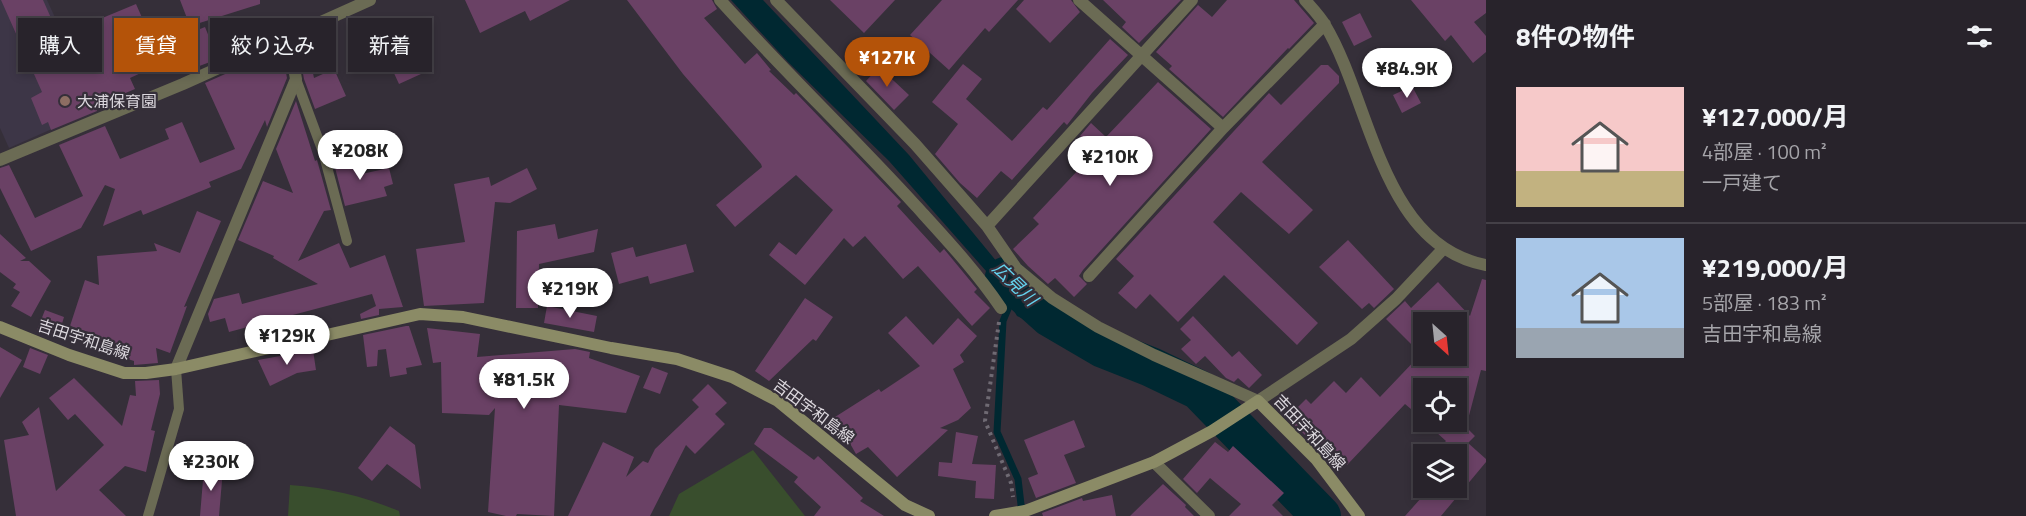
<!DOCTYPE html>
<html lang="ja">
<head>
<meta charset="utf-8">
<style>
	:root { --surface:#28232b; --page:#302b33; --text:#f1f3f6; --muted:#a5a4a9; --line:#444047; --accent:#b45309 }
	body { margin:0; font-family:"Titillium Web","Noto Sans JP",sans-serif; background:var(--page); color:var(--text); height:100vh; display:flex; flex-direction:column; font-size:22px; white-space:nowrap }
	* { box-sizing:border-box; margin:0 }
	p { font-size:20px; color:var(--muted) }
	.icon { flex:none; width:33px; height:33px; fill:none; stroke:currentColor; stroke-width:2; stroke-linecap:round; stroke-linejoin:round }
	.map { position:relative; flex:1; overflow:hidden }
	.drawer { display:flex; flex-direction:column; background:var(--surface); width:540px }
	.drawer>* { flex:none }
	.guide { position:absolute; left:18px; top:18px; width:570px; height:54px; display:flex; gap:12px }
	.needle { width:39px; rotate:153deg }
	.tools { position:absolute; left:1413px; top:312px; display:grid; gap:12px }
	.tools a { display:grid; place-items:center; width:54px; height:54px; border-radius:0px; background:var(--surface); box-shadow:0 3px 9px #0003,0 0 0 2px var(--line); font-size:30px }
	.price { position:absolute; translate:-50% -51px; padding:0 14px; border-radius:21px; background:#fff; color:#222; font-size:20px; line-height:39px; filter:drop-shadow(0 2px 3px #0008) }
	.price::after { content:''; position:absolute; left:50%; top:36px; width:18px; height:14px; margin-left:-9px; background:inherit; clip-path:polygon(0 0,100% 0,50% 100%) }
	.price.active { background:var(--accent); color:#fff }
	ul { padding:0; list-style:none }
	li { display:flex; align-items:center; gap:18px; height:150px; padding:0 30px }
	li+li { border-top:2px solid var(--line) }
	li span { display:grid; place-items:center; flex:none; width:168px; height:120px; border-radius:0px; color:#555 }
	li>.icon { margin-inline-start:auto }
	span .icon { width:72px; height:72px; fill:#fffc; stroke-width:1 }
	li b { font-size:26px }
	h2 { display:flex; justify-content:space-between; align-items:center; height:72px; padding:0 30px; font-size:26px }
	.chip { padding:0 21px; border-radius:0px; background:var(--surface); box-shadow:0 3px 9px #0003,0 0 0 2px var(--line); font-size:21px; line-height:54px }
	.chip.active { background:var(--accent); color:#fff }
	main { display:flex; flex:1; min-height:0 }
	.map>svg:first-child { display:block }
</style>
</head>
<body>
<main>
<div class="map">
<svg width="1486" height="516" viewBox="0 0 1486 516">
	<rect width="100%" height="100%" fill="#352f39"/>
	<!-- education -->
	<path fill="#3d3647" d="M0,0H47L97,109L9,148L0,128Z"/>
	<!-- green -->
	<path fill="#394e2d" d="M753,450L805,516H669L679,494Z
		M290,485C329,488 363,496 399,511L400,516H288Z"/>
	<!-- water -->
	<path fill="#002831" d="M731,0H763L909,155L1002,268L1050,306L1040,327L1017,316L1001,288L889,161L788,62Z"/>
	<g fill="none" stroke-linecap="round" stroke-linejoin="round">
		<!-- stream -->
		<path stroke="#002831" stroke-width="7" d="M1013,297L1003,321L997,432L1018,479L1022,513"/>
		<!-- river -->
		<path stroke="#002831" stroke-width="40" d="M1005,277L1050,317L1103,348L1151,367L1199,390L1321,516"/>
	</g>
	<!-- building -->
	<path fill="#6a4165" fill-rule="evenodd" d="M1,0H43L59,36L136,4L155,47L205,27L218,59L178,74L171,59L130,78L135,89L95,106L97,111L51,130L48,122L42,125L31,98L42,92Z
		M180,0H260V4L190,26Z
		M465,0H570L530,21L525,11L480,33Z
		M627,0H712L717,9L704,18L745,64L757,53L771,70L769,71L794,95L796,93L901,202L897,206L940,253L944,249L977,289L974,292L990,308L972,326L918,266L903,279L865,236L853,247L844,238L805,285L769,255L779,242L796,255L833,210L796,175L735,227L716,205L762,167L761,164L683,74Z
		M830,0H895L864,33Z
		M942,0H1018L989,32L985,28L949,70L910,35Z
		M1024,0H1071L1080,12L1050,43L1016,9Z
		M1103,0H1181L1139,43L1122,27L1126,22Z
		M1227,0H1294L1314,23L1289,49L1288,48L1223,117L1169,69L1172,66L1156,52L1198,5L1212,17Z
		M1411,0H1486V13L1474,22L1486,36V52L1473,63L1451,35L1445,41Z
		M1360,13L1372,37L1354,46L1342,22Z
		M409,19L432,69L399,84L376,34Z
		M1110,39L1128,55L1092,93L1067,125L1064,122L1012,180L1001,171L977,198L960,183L935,154L958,124L932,102L963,64L982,79L966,99L1012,141L1043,107L1047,110Z
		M307,44L314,78L334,69L346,96L315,109L304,79L298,47Z
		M282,51L287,78L267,127L265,120L241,169L209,182L211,187L143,215L141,210L103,226L115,189L105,185L81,228L31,251L0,188V168L9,165L35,218L83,196L59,145L105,126L120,159L169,139L165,129L182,122L200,163L235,149L205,83L270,54Z
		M1321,65H1328L1339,76V83L1262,162L1313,210L1289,234L1241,192L1213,222L1318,323L1297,345L1224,275L1178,322L1150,294L1136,309L1118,293L1134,276L1116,259L1269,93L1281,105Z
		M879,67L909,95L894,110L866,81Z
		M1158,82L1211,129L1083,270L1079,276L1087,284L1074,297L1055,278L1048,284L1028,266L1013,249L1039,224L1033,218L1096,151L1080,136L1091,123L1106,137Z
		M1412,86L1421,103L1402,113L1393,95Z
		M296,101L315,161L317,160L331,210L324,211L298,261L339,243L350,268L385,255L403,307L379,309V315L361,319L360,314L376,306L372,294L229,332L225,318L210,322L208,314L214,299L239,293L242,304L318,284L273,258L274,256L238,240L263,181L293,193L276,149Z
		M350,150L357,175L389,168L393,184L384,187L387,196L345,206L332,156Z
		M527,168L537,189L510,203L495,202L484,303L424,306L416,249L465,242L454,184L489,177L491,186Z
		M197,211L221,221L184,307L187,306L170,353L156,348L158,363L134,365V361L90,347L94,334L70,326L85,280L99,285L97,256L157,251L154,243L180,253Z
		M555,224L558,239L598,229L594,252L539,264L538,308H516L517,231Z
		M0,234L26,258L20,261H29L51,281L31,317L11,306L20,292L13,288L16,284L0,272Z
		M1348,240L1394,289L1374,308L1369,303L1362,309L1319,267Z
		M686,244L694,272L650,284L648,276L619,284L611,253L633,247L636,257Z
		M1482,279L1486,280V371L1481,370L1466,427L1475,436L1468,443L1486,459V462L1441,516H1405L1430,488H1456V454H1452L1442,445L1446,441L1425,422H1456V388H1424V420L1405,404L1347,465L1328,446L1322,451L1287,418L1306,399L1311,404L1334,381L1346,393L1361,377L1380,397L1421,354L1386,319L1405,301L1411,308L1438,282L1470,316ZM1424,322H1456V356H1424Z
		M805,298L833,317L816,341L813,339L769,381L755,371Z
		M547,306L597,316L594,332L544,323Z
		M45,310L64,317L58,337L37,330Z
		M906,316L933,345L958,318L977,336L960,355L964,362L953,369L971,408L958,420L940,428L948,430L897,477L868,447L856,454L835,417L879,389L881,392L920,366L888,333Z
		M1193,316L1232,357L1239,351L1262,375L1249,388L1238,378L1234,382L1226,378L1205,356L1196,364L1181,349L1191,340L1180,329Z
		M406,326H409L422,365L406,368L407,374L390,377L386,349L378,350L377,366L367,367L363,335Z
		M427,328L480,334L477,357L575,349L590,352L589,358L640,376L626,413L559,405L554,516L517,514L516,516H506L488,512L495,408L489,415L442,413L441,362L433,363Z
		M0,347L22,360L0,398Z
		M30,348L48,355L40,374L23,367Z
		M313,350L316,370L297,373L270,386L258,360Z
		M652,367L668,373L660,394L643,388Z
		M74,378L122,426L130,395L136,396L135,381L159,380L160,394L151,430L155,431L146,472L125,466L99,490L126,516H16L4,440L29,435L22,422L39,407L56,491L104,445L75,414L68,420L49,398Z
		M708,384L727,403L715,414L725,424L695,454L686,445L650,516H568L603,442L634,457L626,477L643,461L648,463L655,449L699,407L692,400Z
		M1074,420L1085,447L1064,455L1076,483L1036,498L1028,478L1038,474L1024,440Z
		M390,426L415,445L421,489L387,464L372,481L358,468Z
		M764,428H771L814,460L818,456L863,498L860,501L884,516H814L821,507L794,482L798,477L754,444Z
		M956,432L978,436L972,464L996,465L994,499L975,498L976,481L938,476L939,462L952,463Z
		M1215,442L1228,452L1233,446L1284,493L1272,505L1283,516H1229L1241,504L1210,478L1197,493L1183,479Z
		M204,468L223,469L219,516H200Z
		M1163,484L1186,505L1185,507L1194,516H1130Z
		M1112,495L1116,516H1043L1042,513L1082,498L1083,501Z"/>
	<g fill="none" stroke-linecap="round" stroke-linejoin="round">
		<!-- path -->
		<path stroke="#6f6a73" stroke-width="4" stroke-dasharray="3 4.5" stroke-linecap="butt" d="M999,322L985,421L1011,483L1013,497"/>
		<!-- lane -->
		<path stroke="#6b6b54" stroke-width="10" d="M296,79L323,152L347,241
			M148,516L179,409L176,369"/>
		<!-- street -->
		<path stroke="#6b6b54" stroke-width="12" d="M720,0C784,71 852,136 916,206C946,239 976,271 1001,308
			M776,0L915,144L987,226L1016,268L1052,298L1098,327L1154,355L1258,401L1351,339L1396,299L1444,248
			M1079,0L1223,128
			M1305,0C1312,8 1320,16 1325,25C1371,101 1381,246 1486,265
			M0,160L183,84L370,0
			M987,226L1192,0
			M1089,276L1223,128L1325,24
			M176,369L296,79L288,35
			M1154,462L1209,516"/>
		<!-- secondary -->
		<path stroke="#8b8b66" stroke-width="12" d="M0,327L69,355L124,373H146L176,369L420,314L463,317L611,348L677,359L732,377L778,401L905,505L929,516
			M995,516L1025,511L1154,462L1212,431L1258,401L1316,459L1359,516"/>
	</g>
	<!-- markers -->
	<circle fill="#8d6e63" stroke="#352f39" stroke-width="2" cx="65" cy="101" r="6"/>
	<g text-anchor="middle" stroke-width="4.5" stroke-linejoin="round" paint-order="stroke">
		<!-- poi labels -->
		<g font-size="16" fill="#dcd8de" stroke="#352f39" text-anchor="start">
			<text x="77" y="107">大浦保育園</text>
		</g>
		<!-- street labels -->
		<g font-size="16" fill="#dcd8de" stroke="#352f39">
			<text transform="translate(84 339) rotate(18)" y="6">吉田宇和島線</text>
			<text transform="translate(814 411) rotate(37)" y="6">吉田宇和島線</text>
			<text transform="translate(1310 432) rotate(47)" y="6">吉田宇和島線</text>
		</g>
		<!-- water labels -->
		<g font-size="18" font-style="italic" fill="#64d3ef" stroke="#352f39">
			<text transform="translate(1015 284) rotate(44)" y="6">広見川</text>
		</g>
	</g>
</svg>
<div class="tools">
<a><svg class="needle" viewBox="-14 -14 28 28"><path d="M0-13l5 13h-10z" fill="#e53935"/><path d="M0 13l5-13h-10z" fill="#a5a4a9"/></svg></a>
<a><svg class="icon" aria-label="locate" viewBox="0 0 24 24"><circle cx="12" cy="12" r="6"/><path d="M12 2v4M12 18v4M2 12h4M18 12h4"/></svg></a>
<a><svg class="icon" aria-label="layers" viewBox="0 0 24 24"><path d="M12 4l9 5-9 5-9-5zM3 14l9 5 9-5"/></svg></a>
</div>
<b class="price active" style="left:887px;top:88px">¥127K</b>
<b class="price" style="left:1407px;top:99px">¥84.9K</b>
<b class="price" style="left:360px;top:181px">¥208K</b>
<b class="price" style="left:1110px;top:187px">¥210K</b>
<b class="price" style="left:570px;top:319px">¥219K</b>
<b class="price" style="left:287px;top:366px">¥129K</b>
<b class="price" style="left:524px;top:410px">¥81.5K</b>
<b class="price" style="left:211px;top:492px">¥230K</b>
<div class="guide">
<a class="chip">購入</a>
<a class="chip active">賃貸</a>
<a class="chip">絞り込み</a>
<a class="chip">新着</a>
</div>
</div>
<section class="drawer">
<h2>8件の物件<svg class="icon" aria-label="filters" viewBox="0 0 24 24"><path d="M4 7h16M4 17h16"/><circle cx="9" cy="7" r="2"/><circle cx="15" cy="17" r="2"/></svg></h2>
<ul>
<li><span style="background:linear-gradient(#f6c9c9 70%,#c2b280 0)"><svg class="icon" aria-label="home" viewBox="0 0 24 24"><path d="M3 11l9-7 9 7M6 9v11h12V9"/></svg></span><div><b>¥127,000/月</b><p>4部屋 · 100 m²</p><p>一戸建て</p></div></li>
<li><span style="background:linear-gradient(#a9c7e8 75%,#9aa5b1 0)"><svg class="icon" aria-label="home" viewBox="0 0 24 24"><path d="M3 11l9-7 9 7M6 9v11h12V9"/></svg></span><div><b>¥219,000/月</b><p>5部屋 · 183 m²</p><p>吉田宇和島線</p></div></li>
</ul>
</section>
</main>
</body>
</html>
